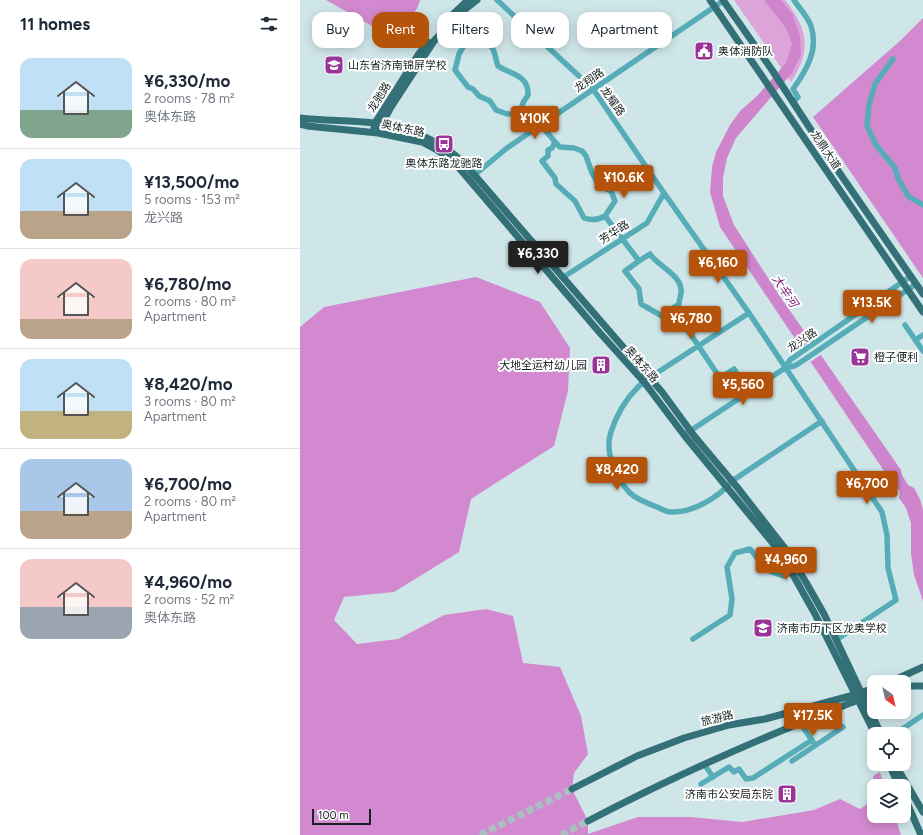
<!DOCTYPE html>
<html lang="en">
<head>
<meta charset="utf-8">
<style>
	:root { --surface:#fff; --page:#f6f6f7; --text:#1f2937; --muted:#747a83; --line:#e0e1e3; --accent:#b45309 }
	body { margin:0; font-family:Figtree,"Noto Sans SC",sans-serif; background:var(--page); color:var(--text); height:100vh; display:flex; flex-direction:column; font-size:15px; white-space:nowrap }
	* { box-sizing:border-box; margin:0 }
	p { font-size:13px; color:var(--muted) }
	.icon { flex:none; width:22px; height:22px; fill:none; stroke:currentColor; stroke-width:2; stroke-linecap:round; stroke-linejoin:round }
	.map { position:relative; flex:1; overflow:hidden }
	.side { display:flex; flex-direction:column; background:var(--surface); width:300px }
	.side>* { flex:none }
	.top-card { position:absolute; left:12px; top:12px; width:380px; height:36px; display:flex; gap:8px }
	.needle { width:26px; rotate:146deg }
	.fabs { position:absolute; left:567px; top:675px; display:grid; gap:8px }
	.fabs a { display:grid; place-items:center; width:44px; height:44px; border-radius:8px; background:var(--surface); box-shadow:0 2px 10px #0003; font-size:20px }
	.scale { position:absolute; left:12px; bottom:10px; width:59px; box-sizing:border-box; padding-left:4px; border:2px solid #192122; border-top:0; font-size:11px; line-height:14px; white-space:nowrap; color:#192122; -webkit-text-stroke:3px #fff; paint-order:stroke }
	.price { position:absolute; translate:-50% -34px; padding:0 9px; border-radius:4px; background:var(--accent); color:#fff; font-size:13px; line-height:26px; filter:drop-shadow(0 1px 2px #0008) }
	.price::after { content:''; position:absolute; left:50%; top:24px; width:12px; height:9px; margin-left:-6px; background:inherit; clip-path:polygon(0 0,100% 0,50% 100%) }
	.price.active { background:#222; color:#fff }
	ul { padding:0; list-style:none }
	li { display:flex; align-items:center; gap:12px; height:100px; padding:0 20px }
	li+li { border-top:1px solid var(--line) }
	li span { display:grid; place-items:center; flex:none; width:112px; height:80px; border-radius:12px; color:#555 }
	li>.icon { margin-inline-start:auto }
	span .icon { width:48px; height:48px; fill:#fffc; stroke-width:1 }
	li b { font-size:17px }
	h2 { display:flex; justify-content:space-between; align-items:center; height:48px; padding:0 20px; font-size:17px }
	.pill { padding:0 14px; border-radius:12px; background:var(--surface); box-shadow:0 2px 10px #0003; font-size:14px; line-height:36px }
	.pill.active { background:var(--accent); color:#fff }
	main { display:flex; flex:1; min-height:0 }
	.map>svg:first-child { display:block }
</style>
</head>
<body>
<main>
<section class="side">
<h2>11 homes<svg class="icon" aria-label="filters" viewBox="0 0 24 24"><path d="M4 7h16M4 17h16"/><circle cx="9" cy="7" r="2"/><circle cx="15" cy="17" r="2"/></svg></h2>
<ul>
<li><span style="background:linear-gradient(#bfe0f5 65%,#7fa58c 0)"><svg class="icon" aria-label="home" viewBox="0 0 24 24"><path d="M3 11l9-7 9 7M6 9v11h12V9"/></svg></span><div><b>¥6,330/mo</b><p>2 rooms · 78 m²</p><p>奥体东路</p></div></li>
<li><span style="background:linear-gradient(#bfe0f5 65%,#b9a48a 0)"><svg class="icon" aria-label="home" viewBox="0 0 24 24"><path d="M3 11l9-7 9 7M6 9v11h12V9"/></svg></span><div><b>¥13,500/mo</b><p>5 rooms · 153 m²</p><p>龙兴路</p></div></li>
<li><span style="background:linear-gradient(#f6c9c9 75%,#b9a48a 0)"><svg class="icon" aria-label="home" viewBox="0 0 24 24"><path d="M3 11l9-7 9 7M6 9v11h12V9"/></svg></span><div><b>¥6,780/mo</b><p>2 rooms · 80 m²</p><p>Apartment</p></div></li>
<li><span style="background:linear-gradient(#bfe0f5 65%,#c2b280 0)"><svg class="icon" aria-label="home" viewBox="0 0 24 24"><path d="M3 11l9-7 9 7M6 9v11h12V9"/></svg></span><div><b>¥8,420/mo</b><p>3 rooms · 80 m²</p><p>Apartment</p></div></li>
<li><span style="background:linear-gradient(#a9c7e8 65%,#b9a48a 0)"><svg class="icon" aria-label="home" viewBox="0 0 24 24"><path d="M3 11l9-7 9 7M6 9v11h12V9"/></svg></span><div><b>¥6,700/mo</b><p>2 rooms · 80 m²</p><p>Apartment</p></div></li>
<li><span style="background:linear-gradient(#f6c9c9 60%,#9aa5b1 0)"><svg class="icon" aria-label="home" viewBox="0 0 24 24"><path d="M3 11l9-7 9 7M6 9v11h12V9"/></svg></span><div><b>¥4,960/mo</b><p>2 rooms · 52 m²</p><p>奥体东路</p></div></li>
</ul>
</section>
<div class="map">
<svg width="623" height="835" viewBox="0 0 623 835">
	<rect width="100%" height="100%" fill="#cfe6e9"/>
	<!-- green -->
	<path fill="#dca4d9" d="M434,0H485C508,29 512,50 491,82Z"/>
	<!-- forest -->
	<path fill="#d389cf" d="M26,0H120C117,15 102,25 91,33L72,26Z
		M623,18V278L513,117L601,40Z
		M176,277L240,302L270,348L268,391L254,446L171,499L159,552L94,592L44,597L34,620L57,644L98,639L144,615L186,609L213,616L223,663L260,667L281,716L288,754L274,773L272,789L288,821V834L338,817H391L442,822L514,810L540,799L560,809L573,800V776L580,772L584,786H574V816H595L601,835H0V327L24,307Z"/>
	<!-- water -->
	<path fill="#cf85cb" d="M464,0H481L493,15L500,36L501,55L492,73L436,138L427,158L423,178V196L434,225L479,295L601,470L602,475L608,485L614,488L620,499L623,510V601L614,575L611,554V523L606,508L599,498L600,492L592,480L588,477L420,227L410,192L412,167L416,152L430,125L440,111L457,96L486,63L492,44L486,28Z"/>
	<!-- pier -->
	<path fill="#cfe6e9" d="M513,339L523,353L509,363L500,348Z"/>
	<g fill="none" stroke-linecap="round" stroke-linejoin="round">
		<!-- major-tunnel -->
		<path stroke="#abbfc1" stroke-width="7" stroke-dasharray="7 3.5" stroke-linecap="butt" d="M180,835L272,789
			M261,835L288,821"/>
		<!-- minor -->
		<path stroke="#56adb7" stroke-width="5.5" d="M197,0L293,89L364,193L449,313L582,512L587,535L588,568L596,600L536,640
			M147,27L160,34L166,42H172L183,39C186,43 190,45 193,49C195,53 196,61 198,66C209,74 229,74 228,95C227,98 224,100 223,103C222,105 222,110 221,112L231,122L241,125L255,142L260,147L274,148L282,151L286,156L292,173L296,180L304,188L311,191L315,201L305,216L339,261L325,271L339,289L341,304L362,316L373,308L420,378L434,369L448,392
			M166,42L159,54L155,70L168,87L173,89L179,96L190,101L196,110L207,114H213L221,112
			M593,59L575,84L569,105L567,126L576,145L595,168L598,178L608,196L623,205
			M493,102L498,97L493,89C506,71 519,50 511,26C508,17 499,8 494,0
			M255,142L252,148L248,150V156L242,161L255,178L256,184L275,201L284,218C292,221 298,220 305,216
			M172,177L207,148L423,1
			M339,261L350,254C357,265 380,275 381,289C382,294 379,299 379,304L373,308
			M262,278L347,223L364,193
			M449,313L349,378C346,381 341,384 338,387C326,399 316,416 311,432C304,452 316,478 330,493C336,499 349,504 357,507C361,509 367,512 371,512C393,513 419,497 432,481L522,421
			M605,325L623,351
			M615,340L623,335
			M485,368L494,366L498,364L616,284
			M384,435L485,368L490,360L611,276
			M393,639L430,615L432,599L427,567L435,553L450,549L467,570L483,576L492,573
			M493,712L513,742
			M595,734L623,715
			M492,761L543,727
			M404,764L413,777
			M401,784L429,767L434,772L439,769L446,779L453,778L512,740"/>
		<!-- major -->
		<path stroke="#337077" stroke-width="7" d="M410,0L623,312
			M423,0L472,70L530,159L623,294
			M151,16L168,0
			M0,118C24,121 49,120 74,123C107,127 140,140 165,164L362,392L395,437L437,487L487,551L507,584L524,614L581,734
			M0,124L7,126L78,133L122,142L137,150L149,159L159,168L300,333L344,382L384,435L471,541L483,557L515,614L575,734
			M74,128L75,123L118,55L128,42
			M80,128L91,107L134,41L159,14L177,0
			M590,682L623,667
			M604,686H623
			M566,691L574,688
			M568,696L574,694
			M589,764L599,786
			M595,764L623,812
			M272,789L337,756L384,738L429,725L465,719L550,696
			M604,796L621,835
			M288,821C374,776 462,737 553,702"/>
		<!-- major-bridge -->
		<path stroke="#337077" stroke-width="7" d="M550,696L566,691
			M553,702L568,696"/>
	</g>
	<!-- icons -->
	<defs>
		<g id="civic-square" transform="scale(1)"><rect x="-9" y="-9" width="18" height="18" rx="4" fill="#9b3499" stroke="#fff"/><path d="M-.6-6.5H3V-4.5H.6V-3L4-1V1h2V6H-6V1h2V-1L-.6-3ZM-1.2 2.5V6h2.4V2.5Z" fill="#fff"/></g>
		<g id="school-square" transform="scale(1)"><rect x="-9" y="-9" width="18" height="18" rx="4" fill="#9b3499" stroke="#fff"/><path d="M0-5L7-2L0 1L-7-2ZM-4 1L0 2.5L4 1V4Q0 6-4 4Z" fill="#fff"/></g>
		<g id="bus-square" transform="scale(1)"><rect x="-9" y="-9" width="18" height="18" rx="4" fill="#9b3499" stroke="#fff"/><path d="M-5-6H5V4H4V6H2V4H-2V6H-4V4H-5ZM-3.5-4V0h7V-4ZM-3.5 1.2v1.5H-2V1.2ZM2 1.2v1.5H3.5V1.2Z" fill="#fff"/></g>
		<g id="supermarket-square" transform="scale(1)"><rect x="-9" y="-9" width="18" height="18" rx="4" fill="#9b3499" stroke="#fff"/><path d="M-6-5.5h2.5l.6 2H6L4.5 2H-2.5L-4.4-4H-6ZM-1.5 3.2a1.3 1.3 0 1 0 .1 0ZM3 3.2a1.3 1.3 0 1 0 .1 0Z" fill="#fff"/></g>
		<g id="building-square" transform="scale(1)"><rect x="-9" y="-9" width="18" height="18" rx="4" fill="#9b3499" stroke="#fff"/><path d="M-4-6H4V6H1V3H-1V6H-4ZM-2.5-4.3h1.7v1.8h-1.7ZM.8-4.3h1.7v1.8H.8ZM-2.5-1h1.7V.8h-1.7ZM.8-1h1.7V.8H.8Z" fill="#fff"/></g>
	</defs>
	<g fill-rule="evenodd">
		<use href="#civic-square" x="404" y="51"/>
		<use href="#school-square" x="34" y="65"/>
		<use href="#bus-square" x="144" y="144"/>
		<use href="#supermarket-square" x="560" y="357"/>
		<use href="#building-square" x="301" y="365"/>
		<use href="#school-square" x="463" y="628"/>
		<use href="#building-square" x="487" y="794"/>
	</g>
	<g text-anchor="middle" stroke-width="4" stroke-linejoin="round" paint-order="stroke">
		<!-- poi labels -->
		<g font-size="11" fill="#192122" stroke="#fff" text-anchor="start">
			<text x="418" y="55">奥体消防队</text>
			<text x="48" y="69">山东省济南锦屏学校</text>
			<text x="144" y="167" text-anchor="middle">奥体东路龙驰路</text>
			<text x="574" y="361">橙子便利</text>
			<text x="287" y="369" text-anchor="end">大地全运村幼儿园</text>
			<text x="477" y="632">济南市历下区龙奥学校</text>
			<text x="473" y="798" text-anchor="end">济南市公安局东院</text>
		</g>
		<!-- street labels -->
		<g font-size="11" fill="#192122" stroke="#fff">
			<text transform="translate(289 80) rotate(-34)" y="4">龙翔路</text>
			<text transform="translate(79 97) rotate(-57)" y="4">龙驰路</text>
			<text transform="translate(313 101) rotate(55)" y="4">龙耀路</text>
			<text transform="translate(103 128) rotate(12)" y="4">奥体东路</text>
			<text transform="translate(526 150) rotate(56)" y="4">龙鼎大道</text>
			<text transform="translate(314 232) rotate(-33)" y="4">芳华路</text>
			<text transform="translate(502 340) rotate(-34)" y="4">龙兴路</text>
			<text transform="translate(342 364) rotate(49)" y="4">奥体东路</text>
			<text transform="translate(417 718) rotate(-14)" y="4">旅游路</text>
		</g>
		<!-- water labels -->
		<g font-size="12" font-style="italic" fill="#7f287d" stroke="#fff">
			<text transform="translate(485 291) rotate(56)" y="4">大辛河</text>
		</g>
	</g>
</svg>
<div class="fabs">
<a><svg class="needle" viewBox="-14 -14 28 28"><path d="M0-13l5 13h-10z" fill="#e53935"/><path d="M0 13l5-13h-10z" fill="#747a83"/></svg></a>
<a><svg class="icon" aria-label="locate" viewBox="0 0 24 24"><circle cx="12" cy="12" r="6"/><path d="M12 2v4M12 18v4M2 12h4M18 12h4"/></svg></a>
<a><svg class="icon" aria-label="layers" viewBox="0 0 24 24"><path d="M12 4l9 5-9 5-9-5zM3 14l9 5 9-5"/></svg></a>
</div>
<div class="scale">100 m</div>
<b class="price" style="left:235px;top:140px">¥10K</b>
<b class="price" style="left:324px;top:199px">¥10.6K</b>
<b class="price active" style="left:238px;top:275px">¥6,330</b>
<b class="price" style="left:418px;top:284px">¥6,160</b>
<b class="price" style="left:572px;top:324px">¥13.5K</b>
<b class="price" style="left:391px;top:340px">¥6,780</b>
<b class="price" style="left:443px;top:406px">¥5,560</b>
<b class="price" style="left:317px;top:491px">¥8,420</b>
<b class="price" style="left:567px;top:505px">¥6,700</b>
<b class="price" style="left:486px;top:581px">¥4,960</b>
<b class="price" style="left:513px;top:737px">¥17.5K</b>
<div class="top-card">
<a class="pill">Buy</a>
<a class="pill active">Rent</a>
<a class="pill">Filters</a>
<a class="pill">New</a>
<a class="pill">Apartment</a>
</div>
</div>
</main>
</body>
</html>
